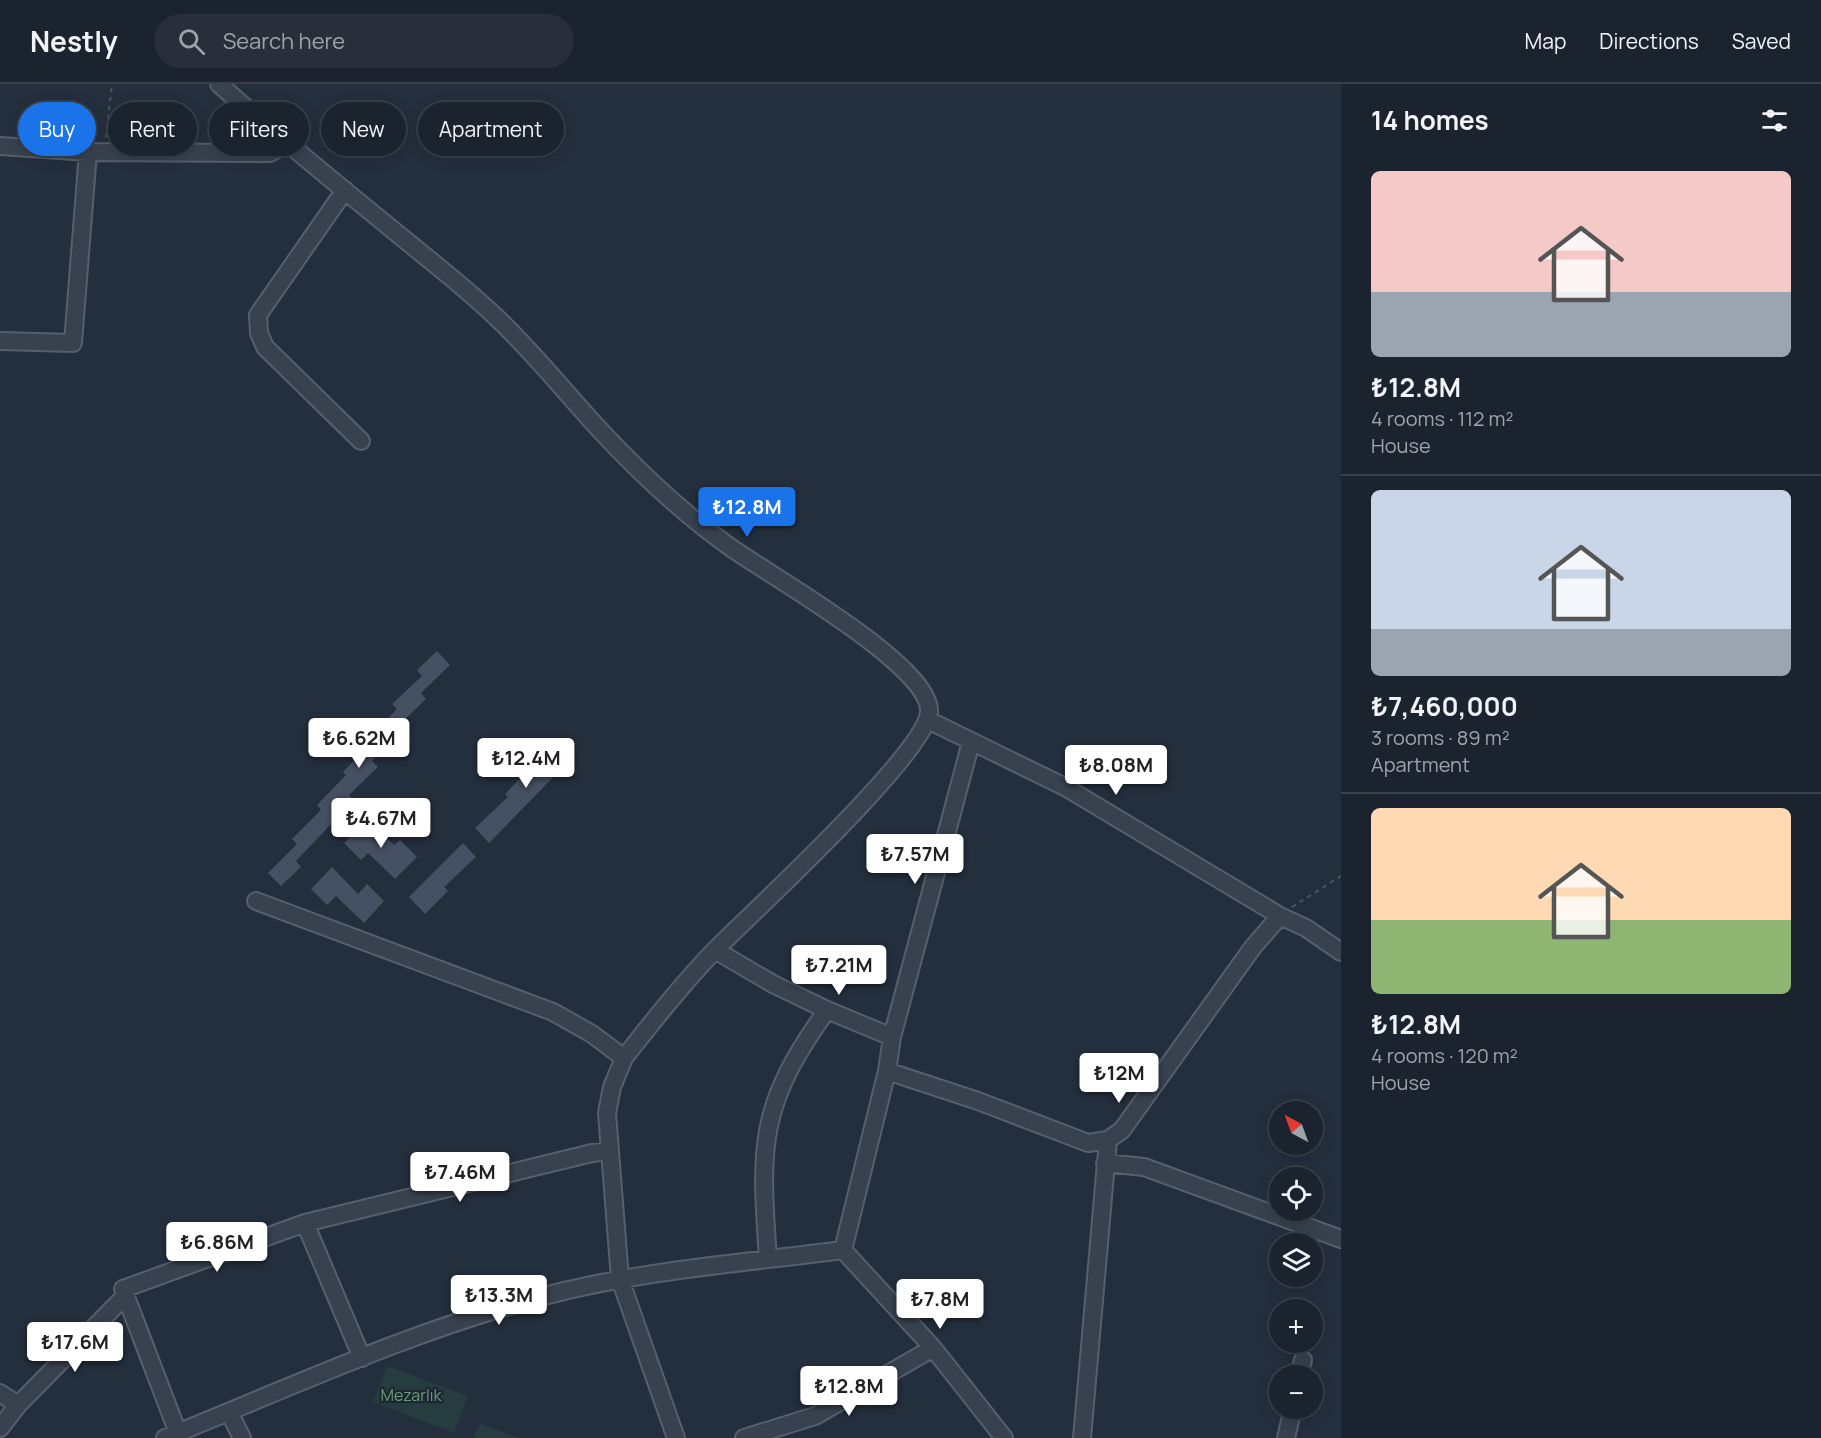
<!DOCTYPE html>
<html lang="en">
<head>
<meta charset="utf-8">
<style>
	:root { --surface:#1b232e; --page:#282f3a; --text:#f1f3f6; --muted:#a0a4aa; --line:#39404a; --accent:#1a73e8 }
	body { margin:0; font-family:Manrope,sans-serif; background:var(--page); color:var(--text); height:100vh; display:flex; flex-direction:column; font-size:22px; white-space:nowrap }
	* { box-sizing:border-box; margin:0 }
	p { font-size:20px; color:var(--muted) }
	.icon { flex:none; width:33px; height:33px; fill:none; stroke:currentColor; stroke-width:2; stroke-linecap:round; stroke-linejoin:round }
	.map { position:relative; flex:1; overflow:hidden }
	.panel { display:flex; flex-direction:column; background:var(--surface); width:480px }
	.panel>* { flex:none }
	.banner { position:absolute; left:18px; top:18px; width:570px; height:54px; display:flex; gap:12px }
	.needle { width:39px; rotate:319deg }
	.buttons { position:absolute; left:1269px; top:1017px; display:grid; gap:12px }
	.buttons a { display:grid; place-items:center; width:54px; height:54px; border-radius:50%; background:var(--surface); box-shadow:0 3px 15px #0003,0 0 0 2px var(--line); font-size:30px }
	.price { position:absolute; translate:-50% -51px; padding:0 14px; border-radius:6px; background:#fff; color:#222; font-size:20px; line-height:39px; filter:drop-shadow(0 2px 3px #0008) }
	.price::after { content:''; position:absolute; left:50%; top:36px; width:18px; height:14px; margin-left:-9px; background:inherit; clip-path:polygon(0 0,100% 0,50% 100%) }
	.price.current { background:var(--accent); color:#fff }
	ul { padding:0; list-style:none }
	li { display:grid; align-content:center; gap:12px; height:318px; padding:0 30px }
	li+li { border-top:2px solid var(--line) }
	li span { display:grid; place-items:center; height:186px; border-radius:9px; color:#555 }
	li>.icon { margin-inline-start:auto }
	span .icon { width:108px; height:108px; fill:#fffc; stroke-width:1 }
	li b { font-size:26px }
	h2 { display:flex; justify-content:space-between; align-items:center; height:72px; padding:0 30px; font-size:26px }
	.tag { padding:0 21px; border-radius:27px; background:var(--surface); box-shadow:0 3px 15px #0003,0 0 0 2px var(--line); font-size:21px; line-height:54px }
	.tag.current { background:var(--accent); color:#fff }
	header { display:flex; align-items:center; gap:36px; box-sizing:border-box; height:84px; padding:0 30px; background:var(--surface); border-bottom:2px solid var(--line) }
	header strong { font-size:28px }
	nav { display:flex; gap:33px; margin-inline-start:auto; font-size:21px }
	.search { width:420px; height:54px; background:var(--page); display:flex; align-items:center; gap:15px; box-sizing:border-box; padding:0 21px; border-radius:33px; color:var(--muted); font-size:22px }
	main { display:flex; flex:1; min-height:0 }
	.map>svg:first-child { display:block }
</style>
</head>
<body>
<header>
<strong>Nestly</strong>
<div class="search"><svg class="icon" aria-label="search" viewBox="0 0 24 24"><circle cx="10" cy="10" r="6"/><path d="M15 15l6 6"/></svg>Search here</div>
<nav><a>Map</a><a>Directions</a><a>Saved</a></nav>
</header>
<main>
<div class="map">
<svg width="1341" height="1354" viewBox="0 0 1341 1354">
	<rect width="100%" height="100%" fill="#242f3e"/>
	<!-- green -->
	<path fill="#263c3f" d="M387,1282L468,1312L454,1349L373,1318Z
		M480,1340L519,1354H474Z"/>
	<!-- building -->
	<path fill="#455162" d="M437,567L450,581L421,609L426,615L397,643L402,648L372,677L378,683L349,711L354,716L296,777L301,783L281,802L268,789L297,760L292,755L321,726L317,721L346,691L343,688L372,658L368,654L397,625L392,620L422,592L417,586Z
		M559,654L575,671L489,759L475,744L508,713L505,710Z
		M368,736L394,761L400,756L417,773L395,795L368,769L361,776L344,759Z
		M463,759L476,773L444,803L448,807L425,830L409,813Z
		M332,783L358,810L367,800L384,817L364,839L336,812L327,821L311,805Z"/>
	<g fill="none" stroke-linecap="round" stroke-linejoin="round">
		<!-- minor casing -->
		<g stroke="#565f6c" stroke-width="20">
			<path id="minor" d="M219,0C277,52 338,101 399,151C432,178 466,204 497,234C533,268 564,307 598,344C638,387 682,429 730,463C769,491 932,582 929,628C926,669 753,828 716,865C683,899 653,937 624,974L612,1003L607,1029L620,1195L676,1354
				M0,62L88,68L270,69L286,60
				M345,106L258,231L259,249L265,263L361,357
				M1,257L73,259L88,68
				M928,636L1065,703L1280,832L1306,844L1341,868
				M256,817L553,928L592,950L624,974
				M715,866L773,900L827,926
				M892,953L971,658
				M887,987L978,1017L1088,1059L1108,1056L1122,1046L1253,863L1280,832
				M1105,1079L1144,1083L1341,1155
				M305,1139L592,1069L610,1067
				M843,1166L933,1264L1004,1354
				M768,1175C760,1061 758,1022 827,926L892,953L887,987L843,1166
				M1299,1292L1303,1276
				M0,1309L18,1321
				M229,1328L242,1354
				M0,1344L18,1321L125,1212
				M178,1349L123,1205L305,1139L362,1274
				M165,1354C291,1303 416,1245 548,1211C645,1186 744,1179 843,1166
				M744,1354L815,1332L933,1264
				M1082,1354L1108,1056
				M1286,1354L1293,1324"/>
		</g>
		<!-- path -->
		<path stroke="#44595c" stroke-width="2" stroke-dasharray="4.5 4.5" stroke-linecap="butt" d="M106,53L112,0
			M1292,823L1341,792"/>
		<!-- minor -->
		<use href="#minor" stroke="#38414e" stroke-width="16"/>
	</g>
	<g text-anchor="middle" stroke-width="4.5" stroke-linejoin="round" paint-order="stroke">
		<!-- park labels -->
		<g font-size="16" fill="#6b9a76" stroke="#1d2633">
			<text x="411" y="1317">Mezarlık</text>
		</g>
	</g>
</svg>
<div class="buttons">
<a><svg class="needle" viewBox="-14 -14 28 28"><path d="M0-13l5 13h-10z" fill="#e53935"/><path d="M0 13l5-13h-10z" fill="#a0a4aa"/></svg></a>
<a><svg class="icon" aria-label="locate" viewBox="0 0 24 24"><circle cx="12" cy="12" r="6"/><path d="M12 2v4M12 18v4M2 12h4M18 12h4"/></svg></a>
<a><svg class="icon" aria-label="layers" viewBox="0 0 24 24"><path d="M12 4l9 5-9 5-9-5zM3 14l9 5 9-5"/></svg></a>
<a>+</a>
<a>−</a>
</div>
<b class="price current" style="left:747px;top:454px">₺12.8M</b>
<b class="price" style="left:359px;top:685px">₺6.62M</b>
<b class="price" style="left:526px;top:705px">₺12.4M</b>
<b class="price" style="left:1116px;top:712px">₺8.08M</b>
<b class="price" style="left:381px;top:765px">₺4.67M</b>
<b class="price" style="left:915px;top:801px">₺7.57M</b>
<b class="price" style="left:839px;top:912px">₺7.21M</b>
<b class="price" style="left:1119px;top:1020px">₺12M</b>
<b class="price" style="left:460px;top:1119px">₺7.46M</b>
<b class="price" style="left:217px;top:1189px">₺6.86M</b>
<b class="price" style="left:499px;top:1242px">₺13.3M</b>
<b class="price" style="left:940px;top:1246px">₺7.8M</b>
<b class="price" style="left:75px;top:1289px">₺17.6M</b>
<b class="price" style="left:849px;top:1333px">₺12.8M</b>
<div class="banner">
<a class="tag current">Buy</a>
<a class="tag">Rent</a>
<a class="tag">Filters</a>
<a class="tag">New</a>
<a class="tag">Apartment</a>
</div>
</div>
<section class="panel">
<h2>14 homes<svg class="icon" aria-label="filters" viewBox="0 0 24 24"><path d="M4 7h16M4 17h16"/><circle cx="9" cy="7" r="2"/><circle cx="15" cy="17" r="2"/></svg></h2>
<ul>
<li><span style="background:linear-gradient(#f6c9c9 65%,#9aa5b1 0)"><svg class="icon" aria-label="home" viewBox="0 0 24 24"><path d="M3 11l9-7 9 7M6 9v11h12V9"/></svg></span><div><b>₺12.8M</b><p>4 rooms · 112 m²</p><p>House</p></div></li>
<li><span style="background:linear-gradient(#c9d6e8 75%,#9aa5b1 0)"><svg class="icon" aria-label="home" viewBox="0 0 24 24"><path d="M3 11l9-7 9 7M6 9v11h12V9"/></svg></span><div><b>₺7,460,000</b><p>3 rooms · 89 m²</p><p>Apartment</p></div></li>
<li><span style="background:linear-gradient(#ffd9b3 60%,#8fb573 0)"><svg class="icon" aria-label="home" viewBox="0 0 24 24"><path d="M3 11l9-7 9 7M6 9v11h12V9"/></svg></span><div><b>₺12.8M</b><p>4 rooms · 120 m²</p><p>House</p></div></li>
</ul>
</section>
</main>
</body>
</html>
